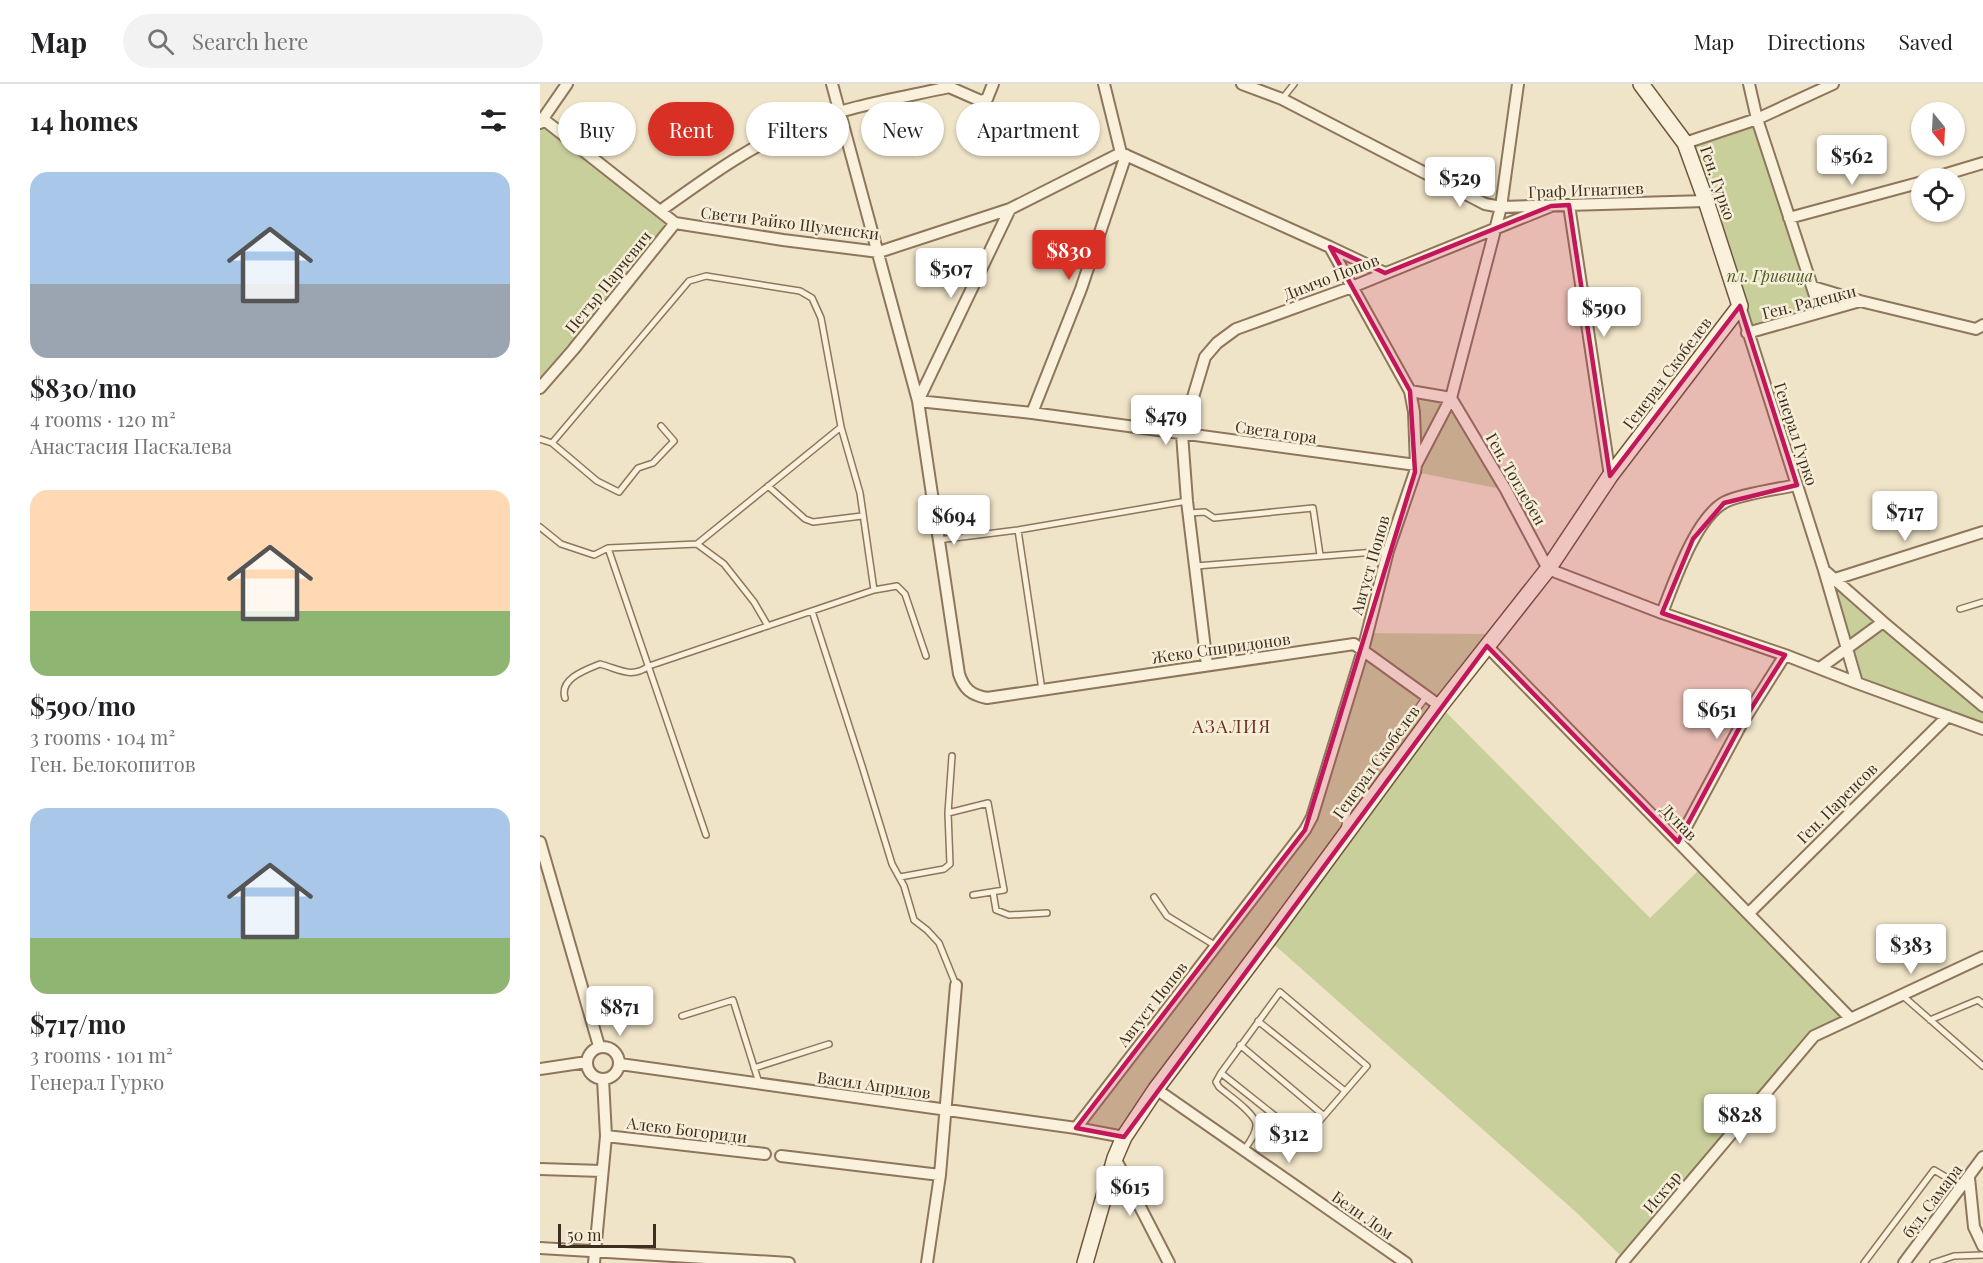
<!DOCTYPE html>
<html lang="en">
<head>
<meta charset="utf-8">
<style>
	:root { --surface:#fff; --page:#f2f2f2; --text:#202124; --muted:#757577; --line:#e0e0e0; --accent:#d93025 }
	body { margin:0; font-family:"Playfair Display",serif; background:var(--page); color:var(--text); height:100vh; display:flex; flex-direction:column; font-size:22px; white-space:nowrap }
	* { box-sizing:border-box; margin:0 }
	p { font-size:20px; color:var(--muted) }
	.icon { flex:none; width:33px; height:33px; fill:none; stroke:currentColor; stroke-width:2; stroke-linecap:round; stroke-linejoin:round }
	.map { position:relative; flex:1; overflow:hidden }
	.details { display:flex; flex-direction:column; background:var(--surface); width:540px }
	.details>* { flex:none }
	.banner { position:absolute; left:18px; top:18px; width:570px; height:54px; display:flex; gap:12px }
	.needle { width:39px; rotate:162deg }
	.buttons { position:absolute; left:1371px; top:18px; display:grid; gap:12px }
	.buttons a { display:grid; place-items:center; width:54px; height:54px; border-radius:50%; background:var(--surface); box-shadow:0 2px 4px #0004; font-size:30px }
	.scale { position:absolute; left:18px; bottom:15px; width:98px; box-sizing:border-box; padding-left:6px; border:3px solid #3d2e20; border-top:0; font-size:16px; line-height:21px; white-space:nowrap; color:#3d2e20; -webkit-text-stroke:4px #f7eed8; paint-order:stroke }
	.price { position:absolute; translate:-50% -51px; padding:0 14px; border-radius:6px; background:#fff; color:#222; font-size:20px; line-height:39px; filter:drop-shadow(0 2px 3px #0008) }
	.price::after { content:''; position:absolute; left:50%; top:36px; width:18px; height:14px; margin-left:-9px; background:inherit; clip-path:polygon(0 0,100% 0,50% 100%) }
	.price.selected { background:var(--accent); color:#fff }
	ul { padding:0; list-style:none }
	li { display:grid; align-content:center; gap:12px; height:318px; padding:0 30px }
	li span { display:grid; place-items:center; height:186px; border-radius:18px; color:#555 }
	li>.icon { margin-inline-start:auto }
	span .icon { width:108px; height:108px; fill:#fffc; stroke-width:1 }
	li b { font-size:26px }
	h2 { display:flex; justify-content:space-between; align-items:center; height:72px; padding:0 30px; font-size:26px }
	.tag { padding:0 21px; border-radius:27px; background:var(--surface); box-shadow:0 2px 4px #0004; font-size:21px; line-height:54px }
	.tag.selected { background:var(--accent); color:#fff }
	header { display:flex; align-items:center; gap:36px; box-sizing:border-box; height:84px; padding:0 30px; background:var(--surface); border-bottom:2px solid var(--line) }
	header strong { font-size:28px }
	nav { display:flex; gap:33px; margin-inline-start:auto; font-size:21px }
	.search { width:420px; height:54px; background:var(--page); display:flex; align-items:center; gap:15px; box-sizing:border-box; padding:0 21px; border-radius:33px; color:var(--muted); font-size:22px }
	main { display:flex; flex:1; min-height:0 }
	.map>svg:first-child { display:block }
</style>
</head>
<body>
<header>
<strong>Map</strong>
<div class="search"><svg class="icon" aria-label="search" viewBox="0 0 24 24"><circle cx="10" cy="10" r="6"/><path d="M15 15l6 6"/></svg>Search here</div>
<nav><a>Map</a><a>Directions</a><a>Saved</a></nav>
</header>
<main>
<section class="details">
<h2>14 homes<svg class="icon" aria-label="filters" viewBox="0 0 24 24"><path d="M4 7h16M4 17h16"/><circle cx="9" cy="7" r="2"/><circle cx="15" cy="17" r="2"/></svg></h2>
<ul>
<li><span style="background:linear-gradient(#a9c7e8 60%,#9aa5b1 0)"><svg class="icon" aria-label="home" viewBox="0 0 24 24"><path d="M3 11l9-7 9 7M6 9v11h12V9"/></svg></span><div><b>$830/mo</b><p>4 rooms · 120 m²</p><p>Анастасия Паскалева</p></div></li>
<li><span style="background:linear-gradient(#ffd9b3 65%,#8fb573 0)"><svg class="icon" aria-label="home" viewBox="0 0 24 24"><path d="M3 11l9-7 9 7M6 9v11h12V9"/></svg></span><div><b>$590/mo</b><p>3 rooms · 104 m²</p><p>Ген. Белокопитов</p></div></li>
<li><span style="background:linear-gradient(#a9c7e8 70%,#8fb573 0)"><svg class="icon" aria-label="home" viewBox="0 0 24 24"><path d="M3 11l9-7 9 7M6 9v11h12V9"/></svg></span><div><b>$717/mo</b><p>3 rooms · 101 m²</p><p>Генерал Гурко</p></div></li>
</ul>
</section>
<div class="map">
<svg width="1443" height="1179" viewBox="0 0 1443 1179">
	<rect width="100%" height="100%" fill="#f0e4c8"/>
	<!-- green -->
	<path fill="#c9cf9b" d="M3,35L135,139L0,304V40Z
		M1217,35L1280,227L1207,249L1145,59Z
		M870,307L911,314L966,406L875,388Z
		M1284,486L1443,621V645L1317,599Z
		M826,549L955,550L900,622L1110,834L1162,783L1310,934L1274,952L1085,1176L1037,1129L729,856L584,1053L536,1044L765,746Z"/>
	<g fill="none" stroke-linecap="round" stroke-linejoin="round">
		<!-- lane casing -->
		<g stroke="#8d765c" stroke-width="8">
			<path id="lane" d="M742,15L754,0
				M0,355L12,359L149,197L166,192L260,207L272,214L281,234L301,343L320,409L334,506L109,582C91,595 79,585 60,580C45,586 19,595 25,614
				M12,359L57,397L79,408L98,384L113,379L134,357L121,342
				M228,402L265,435L273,438L322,432
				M649,429L665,428L674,434L773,424L780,471
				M0,443L21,460L54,471L68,464L157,460L301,343
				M478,446L502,606
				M398,456L478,446L647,417
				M157,460L184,480L214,518L228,542
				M68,464L166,751
				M656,482L848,467
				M334,506L357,502L365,510L386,572
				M1420,525L1443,518
				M272,527L322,682L352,780L364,802L374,836L387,846L399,859L416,901
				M408,729L448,719L464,806L433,811
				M804,745L811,715L886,613
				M360,793L404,785L410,780L408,729L412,672
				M453,808L456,826L469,831L507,829
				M614,813L627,832L676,862
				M740,908L827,982L764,1055L681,989Z
				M1363,912L1443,982
				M142,932L193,916L219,999
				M1390,936L1438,916L1443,920
				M718,937L805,1007
				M700,961L783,1031
				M214,984L289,960
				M681,989L676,998L679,1003C688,1011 715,1029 716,1040C717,1049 709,1059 704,1066
				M1324,1179L1394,1086L1421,1102
				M1393,1179L1414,1172L1443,1171"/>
		</g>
		<!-- street casing -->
		<g stroke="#8d765c" stroke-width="14">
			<path id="street" d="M292,0L378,317L419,590C424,605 431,611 447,614L814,560L900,622
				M702,0L742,15L945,120L961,123L1166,117
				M978,0L961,123L911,314L966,406L1008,485L1122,529L1245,571L1317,599
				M1209,0L1217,35L1280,227
				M409,3L441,17L447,15L453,0
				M3,35L135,139L243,156L339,168L470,125L581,69
				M0,39L27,0
				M1145,59L1217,35L1293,0
				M1393,94L1443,79
				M1029,121L1070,392
				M120,127C165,95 209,62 261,41C308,22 360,14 409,3L410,0
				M1249,134L1382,98
				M790,163L845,189
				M1273,203L1320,217
				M1200,222L1284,486L1317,599L1443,645
				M1207,249L1320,217L1436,245L1443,241
				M0,304L33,266L135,139
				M378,317L492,329L876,381L911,314L870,307
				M378,317L470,125
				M492,329L541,205L586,71
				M1284,486L1343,538L1443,622
				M1295,495L1443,448
				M1122,529C1134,499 1155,434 1185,418C1201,410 1238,405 1257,401
				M947,562L1310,934
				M667,581L647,417L642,350L665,273L677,259L696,245L812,203L1011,122
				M1280,584L1343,538
				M0,758L59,962
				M1138,758L1202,639L1245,571
				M1209,829L1408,632
				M47 979a16 16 0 1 1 32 0a16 16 0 1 1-32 0Z
				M80,980L536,1044L584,1053
				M0,985L47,978
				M616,1005L866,1179
				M536,1044L765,746L772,733L823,566L848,467L875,388L876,381L874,328L870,307L790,163L581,69L564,0
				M66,1052L225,1070
				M241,1072L400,1091
				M575,1074L629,1179
				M0,1085L62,1087
				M1429,1094L1434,1143L1443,1162
				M0,1164L249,1179
				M54,1179L66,1052L63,995
				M387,1179L400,1091L416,901
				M1082,1179L1274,952L1443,873
				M1364,1179L1443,1073"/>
		</g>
		<!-- secondary casing -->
		<g stroke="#6f573f" stroke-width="18">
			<path id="secondary" d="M545,1179L575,1074L584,1053L616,1005L728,856L900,622L1008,485L1070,392L1200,222L1166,117L1145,59L1101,0"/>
		</g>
		<!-- lane -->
		<use href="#lane" stroke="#faf1dc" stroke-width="5"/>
		<!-- street -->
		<use href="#street" stroke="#faf1dc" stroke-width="10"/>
		<!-- secondary -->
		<use href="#secondary" stroke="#faf1dc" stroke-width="15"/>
	</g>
	<!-- marked area -->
	<path fill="#c2185b" fill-opacity="0.2" stroke="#c2185b" stroke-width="4.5" stroke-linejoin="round" d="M1029,121L1070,392L1200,222L1257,401L1184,419L1153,455L1122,529L1245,571L1202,639L1138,758L947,562L584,1053L536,1044L765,746L875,388L870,307L790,163L845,189L1011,122Z"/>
	<g text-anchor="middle" stroke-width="5" stroke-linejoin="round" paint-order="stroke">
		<!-- street labels -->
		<g font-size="16" fill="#3d2e20" stroke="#f7eed8">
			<text transform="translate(1178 99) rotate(71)" y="6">Ген. Гурко</text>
			<text transform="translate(1046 106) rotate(-2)" y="6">Граф Игнатиев</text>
			<text transform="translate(250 139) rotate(7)" y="6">Свети Райко Шуменски</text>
			<text transform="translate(791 193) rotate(-21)" y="6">Димчо Попов</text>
			<text transform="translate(68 198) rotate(-51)" y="6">Петър Парчевич</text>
			<text transform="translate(1269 218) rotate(-14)" y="6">Ген. Радецки</text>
			<text transform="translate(1127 289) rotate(-53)" y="6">Генерал Скобелев</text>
			<text transform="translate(736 348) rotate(8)" y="6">Света гора</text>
			<text transform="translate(1256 350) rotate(72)" y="6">Генерал Гурко</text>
			<text transform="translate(976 395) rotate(60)" y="6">Ген. Тотлебен</text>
			<text transform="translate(830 481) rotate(-74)" y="6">Август Попов</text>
			<text transform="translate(681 564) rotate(-8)" y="6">Жеко Спиридонов</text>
			<text transform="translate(836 678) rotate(-54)" y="6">Генерал Скобелев</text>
			<text transform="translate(1297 719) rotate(-45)" y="6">Ген. Паренсов</text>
			<text transform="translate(1139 738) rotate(46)" y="6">Дунав</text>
			<text transform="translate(612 920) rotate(-52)" y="6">Август Попов</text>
			<text transform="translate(334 1001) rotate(8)" y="6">Васил Априлов</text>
			<text transform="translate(147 1046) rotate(7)" y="6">Алеко Богориди</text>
			<text transform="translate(1122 1108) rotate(-50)" y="6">Искър</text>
			<text transform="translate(1392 1117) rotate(-53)" y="6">бул. Самара</text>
			<text transform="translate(823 1131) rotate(35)" y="6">Бели Лом</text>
		</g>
		<!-- park labels -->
		<g font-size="16" font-style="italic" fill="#4d5a26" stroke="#f7eed8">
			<text x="1230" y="198">пл. Гривица</text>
		</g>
		<!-- neighbourhood labels -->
		<g font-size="18" letter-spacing="1.5" fill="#6b2e1e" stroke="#f7eed8">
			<text x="692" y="649">АЗАЛИЯ</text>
		</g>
	</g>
</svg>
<div class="buttons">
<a><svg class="needle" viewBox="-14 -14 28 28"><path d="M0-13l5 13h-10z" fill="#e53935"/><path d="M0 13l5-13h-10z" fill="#757577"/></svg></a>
<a><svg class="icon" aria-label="locate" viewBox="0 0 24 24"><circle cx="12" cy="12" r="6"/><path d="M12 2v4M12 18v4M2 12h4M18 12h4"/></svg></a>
</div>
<div class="scale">50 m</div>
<b class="price" style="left:1312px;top:102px">$562</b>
<b class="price" style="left:920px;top:124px">$529</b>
<b class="price selected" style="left:529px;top:197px">$830</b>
<b class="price" style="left:411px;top:215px">$507</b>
<b class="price" style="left:1064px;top:254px">$590</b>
<b class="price" style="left:626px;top:362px">$479</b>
<b class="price" style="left:1365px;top:458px">$717</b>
<b class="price" style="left:414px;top:462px">$694</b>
<b class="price" style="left:1177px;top:656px">$651</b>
<b class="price" style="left:1371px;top:891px">$383</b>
<b class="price" style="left:80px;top:953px">$871</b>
<b class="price" style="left:1200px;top:1061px">$828</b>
<b class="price" style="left:749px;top:1080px">$312</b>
<b class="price" style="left:590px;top:1133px">$615</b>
<div class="banner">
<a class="tag">Buy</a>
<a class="tag selected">Rent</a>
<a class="tag">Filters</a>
<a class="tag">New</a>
<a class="tag">Apartment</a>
</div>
</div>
</main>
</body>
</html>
